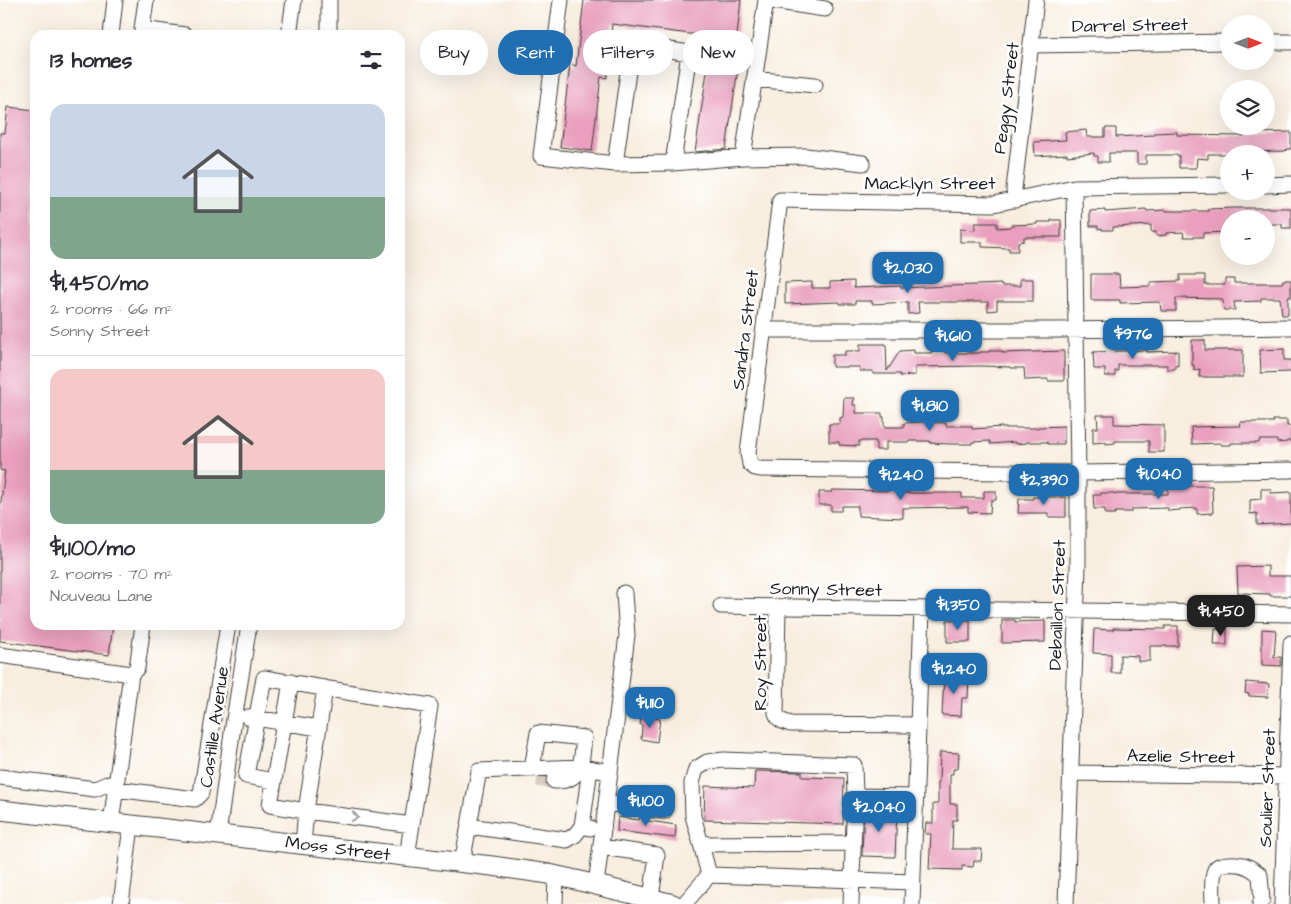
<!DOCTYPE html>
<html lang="en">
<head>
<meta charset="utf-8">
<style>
	:root { --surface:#fff; --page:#f2f2f3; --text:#2b2b33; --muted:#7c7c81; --line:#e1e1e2; --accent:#1f6fb2 }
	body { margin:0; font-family:"Architects Daughter",sans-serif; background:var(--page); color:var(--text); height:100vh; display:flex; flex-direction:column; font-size:19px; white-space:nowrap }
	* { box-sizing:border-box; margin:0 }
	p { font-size:16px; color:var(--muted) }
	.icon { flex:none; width:28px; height:28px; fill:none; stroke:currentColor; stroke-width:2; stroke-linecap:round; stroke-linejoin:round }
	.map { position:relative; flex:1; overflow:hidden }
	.panel { position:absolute; left:30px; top:30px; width:375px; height:600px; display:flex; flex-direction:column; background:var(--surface); border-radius:15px; box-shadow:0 5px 20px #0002 }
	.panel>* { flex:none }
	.banner { position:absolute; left:420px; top:30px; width:475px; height:45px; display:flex; gap:10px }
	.needle { width:32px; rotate:90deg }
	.tools { position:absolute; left:1220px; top:15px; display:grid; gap:10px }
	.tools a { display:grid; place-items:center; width:55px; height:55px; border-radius:50%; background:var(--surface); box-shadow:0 5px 20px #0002; font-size:25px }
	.price { position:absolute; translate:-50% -42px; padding:0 11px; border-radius:10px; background:var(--accent); color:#fff; font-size:16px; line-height:32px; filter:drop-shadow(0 1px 2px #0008) }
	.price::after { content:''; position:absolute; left:50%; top:30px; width:15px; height:11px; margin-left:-8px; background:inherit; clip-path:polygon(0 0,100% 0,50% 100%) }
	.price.active { background:#222; color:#fff }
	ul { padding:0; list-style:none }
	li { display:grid; align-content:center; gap:10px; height:265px; padding:0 20px }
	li+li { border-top:1px solid var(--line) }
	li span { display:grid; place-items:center; height:155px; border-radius:15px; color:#555 }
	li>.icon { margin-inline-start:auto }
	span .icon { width:90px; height:90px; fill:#fffc; stroke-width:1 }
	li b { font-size:21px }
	h2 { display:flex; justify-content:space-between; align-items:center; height:60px; padding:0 20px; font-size:21px }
	.pill { padding:0 18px; border-radius:22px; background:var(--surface); box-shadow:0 5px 20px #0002; font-size:18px; line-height:45px }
	.pill.active { background:var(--accent); color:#fff }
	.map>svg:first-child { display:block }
</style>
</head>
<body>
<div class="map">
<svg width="1291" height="904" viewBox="0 0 1291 904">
	<rect width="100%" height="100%" fill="#fff"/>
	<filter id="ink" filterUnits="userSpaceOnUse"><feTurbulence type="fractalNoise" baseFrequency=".02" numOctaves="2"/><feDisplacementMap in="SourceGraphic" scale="10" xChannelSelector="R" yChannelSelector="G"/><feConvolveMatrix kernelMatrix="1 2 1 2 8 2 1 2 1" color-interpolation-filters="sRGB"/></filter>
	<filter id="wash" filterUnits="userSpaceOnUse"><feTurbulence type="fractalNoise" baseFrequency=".0096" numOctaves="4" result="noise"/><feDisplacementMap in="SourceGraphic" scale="20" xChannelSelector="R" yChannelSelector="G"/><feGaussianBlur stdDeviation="1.12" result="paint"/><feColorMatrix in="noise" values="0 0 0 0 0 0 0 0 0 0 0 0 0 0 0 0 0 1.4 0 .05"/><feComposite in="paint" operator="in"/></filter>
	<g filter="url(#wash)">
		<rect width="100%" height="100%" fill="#f8eedf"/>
		<g id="blocks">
			<!-- building -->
			<path fill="#e99fbd" d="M584,0H741L734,61L739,62L726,149L695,152L708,65H702L706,36L612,24L607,78L601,77L592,151L560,147L570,64L576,66Z
				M8,107L35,110V625H113L109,655L0,641V508L5,471L0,470V133H5Z
				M1105,128H1116V137L1154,135V133L1177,132V135L1242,136L1255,135L1256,133L1291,132V149H1287L1285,151L1235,152V154H1208V159L1197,158L1196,168H1179V155H1146V164H1137V153H1109V162H1098V156H1094V153L1067,156V154L1035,156L1034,142L1066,140L1065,132L1086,130L1087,137H1105Z
				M1234,208H1291V228H1282V224H1268L1267,219H1229V232L1203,233V237H1184L1183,232L1166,233V235L1156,236V232H1151V225L1113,227V230H1102V228L1098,229V226H1090V211L1105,210V212L1146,209L1147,211L1166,210V211H1208V209Z
				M1051,220H1061V237H1024V241L1018,242V251H1009V248L982,247V242H960V229L975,230V223H997V228L1010,227L1011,225L1037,224V222H1051Z
				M1091,274H1119L1120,287L1150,286V282L1180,281V275H1205V285H1225V279H1234V283H1282L1283,280H1291V297H1288V315H1282L1280,298H1261V301L1234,302L1235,310H1224L1223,301H1222V299L1176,298V311H1161L1160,302L1120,303V300H1091Z
				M1020,279H1033V301H997V310L988,311V302H918L919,313L908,314V302L872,304V301H855V304H840V302L785,304V283L812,282V288H830V282L854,281V288L901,286V288L1001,284V286H1020Z
				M1192,340H1205V350H1243V377H1199L1200,369L1194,370V365H1192Z
				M860,344H886L887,371L900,351L914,350V353H931L932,351H945V353H980V352H989V351H1002V353L1064,351V381H1048V379L1025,380L1024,368H1010V367L980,366L915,367V375L900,376V374H873V371H860V367H832V355H845V351H860Z
				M1284,349V360H1291V372L1261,373L1260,350Z
				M1147,350V352L1178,351V366L1175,365V369H1167V365H1118V371H1115V376H1105V369H1094L1093,352Z
				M844,398H854L853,405H856V413H882V417H884V425H885V427H904V423L924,422L946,423V426H972V429L1002,427V428H1038V427L1064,426V444H1048L1047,442H1027V443L1015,444V442L990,444V441L972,442V444H950L930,443V441H909V442H886V450H876V441H859V446L839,445V442H829V424H840V418L843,417Z
				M1097,415H1114V424L1164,425V452H1149V441H1115V443L1106,444V442L1093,443V428H1098Z
				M1273,420H1287V426H1291V441H1287V442L1277,443V440H1259V443H1231V445H1221V443L1192,444L1191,427L1241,426L1240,422H1274Z
				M891,482H903V493H962V498H984V491H996V500H991L990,513L968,512V507L903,508V518L858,516V506H842L841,511H831V505H819V492H832V490L889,491Z
				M1189,486H1212L1213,513L1197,514V508L1180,509V510L1168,511V508L1132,509V512H1115V514H1105V509H1094L1093,495H1101V493H1115V494H1168V487Z
				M1261,489H1271V493L1291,492V523L1257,525V513L1250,514V500L1261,499Z
				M1033,497H1066V517H1048V513H1018L1019,499H1033Z
				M1268,566V576H1291V596H1270V594L1238,593L1237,567Z
				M947,620H970V642H947Z
				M1002,620H1015V622L1045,621V642L1002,643Z
				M1165,626H1178V646H1150V661H1138V656L1120,655V673H1111V654L1093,653L1094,629L1113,630V628L1165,629Z
				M1215,629H1227V645H1214Z
				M1262,629L1276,630L1274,657H1281V666L1262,665Z
				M944,676L969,677L968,698H962L961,716L942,715Z
				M1246,682L1269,684L1268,697L1249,696V694L1245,693Z
				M641,716L660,719L657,742L641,739L642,728V725H640Z
				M940,752L959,753L958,769H953V774H950V804H957V820H953L952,849H982L981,861H974L973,867L962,866V870L929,869L931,834H925L926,823H933V804H938V782H939Z
				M755,771L802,772V777L844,778L843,824L704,820L705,786L754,788Z
				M864,809L897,811L895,857L862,856Z
				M618,817L639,820L640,817L648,818V821L676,825L675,838L617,831Z"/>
		</g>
	</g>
	<g filter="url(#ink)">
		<use href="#blocks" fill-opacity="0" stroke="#3d3c39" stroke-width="1"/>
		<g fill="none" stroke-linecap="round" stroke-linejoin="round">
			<!-- minor-tunnel -->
			<path stroke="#d7cec2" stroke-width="15" stroke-dasharray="15 8" stroke-linecap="butt" d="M537,779L554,781"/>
			<!-- minor casing -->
			<g stroke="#3d3c39" stroke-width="17">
				<path id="minor" d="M146,0L142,29L185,35
					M561,0L541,156L615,164L632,44L689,53L673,163L743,157L806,156L863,163
					M766,0L825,9
					M111,35L115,0
					M289,35L294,0
					M329,35V0
					M1266,42H1291
					M1031,45L1229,42
					M754,79L815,85
					M743,157L766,0
					M615,164L673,163
					M1229,185L1074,187L994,204L780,200L748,453L750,464L755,468L760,469L1078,473L1291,470
					M1266,185L1291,184
					M1015,200L1014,189L1036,0
					M764,330H1057L1291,327
					M721,606L1291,614
					M778,607L776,713C779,721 784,722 791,724L918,725
					M0,655L131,674L111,823
					M131,674L137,668L143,625
					M325,688L306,811L412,825
					M248,717L319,728
					M532,769L538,733L584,738C581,760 584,782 554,781
					M590,769L582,826L590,828
					M1071,773L1291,776
					M0,777L95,789L107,784L116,785
					M274,781L291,682
					M116,789L195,799L201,793L228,625
					M606,803L664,811
					M469,826L567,840L575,835L582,826
					M218,835L233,726L249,625
					M303,844L306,811L270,805L274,781L246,776L264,678L430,706L407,857
					M701,844L693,816L692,783L696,769L707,762L724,760L854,765L855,796
					M601,847L657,855L651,898
					M462,863L479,771L581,767L610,772
					M709,875L913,882
					M596,885L627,635L624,593
					M121,904L131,826
					M555,904L556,876
					M684,904L709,875L701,844L853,843
					M851,904L855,796L916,797
					M912,904L922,609
					M1066,904L1078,566V473L1074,187
					M1213,904C1213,895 1211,875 1216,868C1219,863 1237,863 1243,865C1249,866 1255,871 1260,875L1262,901L1260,904
					M1282,904L1291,643"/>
			</g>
			<!-- major casing -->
			<g stroke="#3d3c39" stroke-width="21">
				<path id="major" d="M0,810L492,866L549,874L576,880L673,904"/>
			</g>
			<!-- minor -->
			<use href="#minor" stroke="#fff" stroke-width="15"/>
			<!-- major -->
			<use href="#major" stroke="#fff" stroke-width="19"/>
		</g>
		<!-- one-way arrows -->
		<defs><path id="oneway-chevron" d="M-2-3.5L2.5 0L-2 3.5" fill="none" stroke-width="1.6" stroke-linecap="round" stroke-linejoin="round" transform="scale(1.25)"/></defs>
		<use stroke="#999" href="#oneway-chevron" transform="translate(355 817) rotate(8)"/>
	</g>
	<g text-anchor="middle" stroke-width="5" stroke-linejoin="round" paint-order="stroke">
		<!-- street labels -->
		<g font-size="18" fill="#1c1c1c" stroke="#fff">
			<text transform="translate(1130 25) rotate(-1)" y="6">Darrel Street</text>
			<text transform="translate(1006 98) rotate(-83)" y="6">Peggy Street</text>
			<text x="930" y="189">Macklyn Street</text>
			<text transform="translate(745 330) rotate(-83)" y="6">Sandra Street</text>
			<text transform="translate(826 589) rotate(1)" y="6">Sonny Street</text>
			<text transform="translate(1057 605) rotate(-88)" y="6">Debaillon Street</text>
			<text transform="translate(760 663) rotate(-90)" y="6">Roy Street</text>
			<text transform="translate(214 727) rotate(-82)" y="6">Castille Avenue</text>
			<text transform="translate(1181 756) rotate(1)" y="6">Azelie Street</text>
			<text transform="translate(1267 788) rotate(-88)" y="6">Soulier Street</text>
			<text transform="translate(338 848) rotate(7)" y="6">Moss Street</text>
		</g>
	</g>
</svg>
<div class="tools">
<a><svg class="needle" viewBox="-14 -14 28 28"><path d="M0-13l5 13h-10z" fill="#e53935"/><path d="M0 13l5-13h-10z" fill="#7c7c81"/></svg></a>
<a><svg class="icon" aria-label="layers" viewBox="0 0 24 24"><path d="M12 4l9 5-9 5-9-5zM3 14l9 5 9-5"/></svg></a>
<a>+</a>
<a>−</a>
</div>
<b class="price" style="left:908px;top:294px">$2,030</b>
<b class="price" style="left:1133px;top:360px">$976</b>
<b class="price" style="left:953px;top:362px">$1,610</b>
<b class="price" style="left:930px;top:432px">$1,810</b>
<b class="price" style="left:1159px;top:500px">$1,040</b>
<b class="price" style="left:901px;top:501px">$1,240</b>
<b class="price" style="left:1044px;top:506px">$2,390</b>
<b class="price" style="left:958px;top:631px">$1,350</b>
<b class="price active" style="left:1221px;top:637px">$1,450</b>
<b class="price" style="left:954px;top:695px">$1,240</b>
<b class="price" style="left:650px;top:729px">$1,110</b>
<b class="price" style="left:646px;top:827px">$1,100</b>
<b class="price" style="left:879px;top:833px">$2,040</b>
<div class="banner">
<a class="pill">Buy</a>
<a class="pill active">Rent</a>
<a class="pill">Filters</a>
<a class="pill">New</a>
</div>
<section class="panel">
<h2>13 homes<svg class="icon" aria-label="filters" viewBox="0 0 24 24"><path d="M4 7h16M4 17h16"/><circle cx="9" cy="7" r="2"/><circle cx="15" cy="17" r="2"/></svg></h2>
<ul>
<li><span style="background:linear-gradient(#c9d6e8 60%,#7fa58c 0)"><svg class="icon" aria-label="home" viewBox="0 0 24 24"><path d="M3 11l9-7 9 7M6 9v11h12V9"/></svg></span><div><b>$1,450/mo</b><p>2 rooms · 66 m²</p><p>Sonny Street</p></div></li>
<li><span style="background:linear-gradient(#f6c9c9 65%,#7fa58c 0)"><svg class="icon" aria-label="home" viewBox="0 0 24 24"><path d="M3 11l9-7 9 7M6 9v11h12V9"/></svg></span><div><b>$1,100/mo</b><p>2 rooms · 70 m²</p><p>Nouveau Lane</p></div></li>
</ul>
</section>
</div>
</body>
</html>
